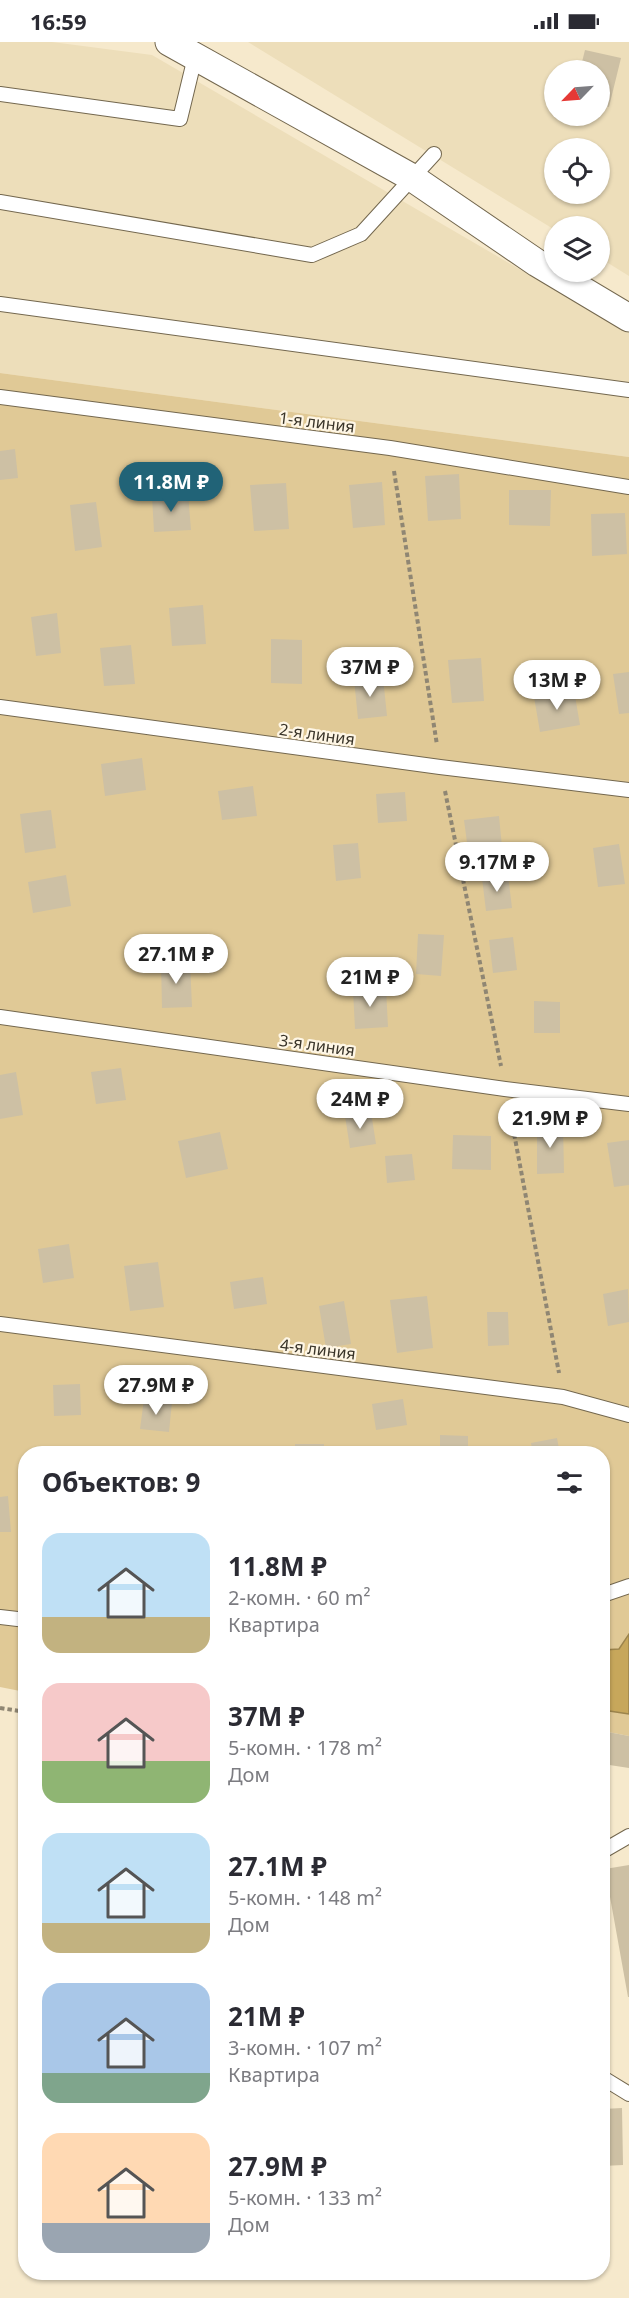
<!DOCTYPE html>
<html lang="ru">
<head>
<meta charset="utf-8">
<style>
	:root { --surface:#fff; --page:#f7f7f7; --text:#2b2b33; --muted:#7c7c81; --accent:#216377 }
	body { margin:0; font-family:"Noto Sans",sans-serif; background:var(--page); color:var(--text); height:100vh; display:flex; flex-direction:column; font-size:22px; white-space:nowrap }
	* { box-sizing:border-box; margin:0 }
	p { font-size:20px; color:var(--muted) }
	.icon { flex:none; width:33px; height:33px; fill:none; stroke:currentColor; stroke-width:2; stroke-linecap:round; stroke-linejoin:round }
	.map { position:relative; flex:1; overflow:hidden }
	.side { position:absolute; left:18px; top:1404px; width:592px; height:834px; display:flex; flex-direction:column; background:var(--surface); border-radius:24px; box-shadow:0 2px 4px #0004 }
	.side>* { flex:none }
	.needle { width:39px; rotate:245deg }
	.controls { position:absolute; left:544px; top:18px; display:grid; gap:12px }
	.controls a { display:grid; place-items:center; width:66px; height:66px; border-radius:50%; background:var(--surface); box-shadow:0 2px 4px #0004; font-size:30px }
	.price { position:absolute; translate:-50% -51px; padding:0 14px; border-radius:21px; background:#fff; color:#222; font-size:20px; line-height:39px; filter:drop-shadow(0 2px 3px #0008) }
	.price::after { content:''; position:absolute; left:50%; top:36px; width:18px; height:14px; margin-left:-9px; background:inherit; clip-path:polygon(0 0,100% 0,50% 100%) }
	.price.selected { background:var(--accent); color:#fff }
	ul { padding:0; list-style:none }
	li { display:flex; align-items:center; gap:18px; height:150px; padding:0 24px }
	li span { display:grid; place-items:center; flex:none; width:168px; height:120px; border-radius:18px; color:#555 }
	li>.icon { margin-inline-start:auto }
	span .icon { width:72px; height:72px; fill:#fffc; stroke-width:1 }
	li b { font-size:26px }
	h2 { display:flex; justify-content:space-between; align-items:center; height:72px; padding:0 24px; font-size:26px }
	.status { display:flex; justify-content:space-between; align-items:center; height:42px; padding:0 30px; background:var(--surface); direction:ltr }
	.status svg { height:16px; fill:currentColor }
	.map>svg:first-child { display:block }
</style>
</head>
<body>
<div class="status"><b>16:59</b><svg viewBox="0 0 49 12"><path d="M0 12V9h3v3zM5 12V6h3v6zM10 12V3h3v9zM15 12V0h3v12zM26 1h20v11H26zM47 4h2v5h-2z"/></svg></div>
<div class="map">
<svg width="629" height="2256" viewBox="0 0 629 2256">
	<rect width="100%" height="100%" fill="#f6e9cc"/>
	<!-- built -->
	<path fill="#eddeba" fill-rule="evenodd" d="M0,0H52L152,13L629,291V415L0,331Z
		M248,0H629V234L600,216V184H555V188ZM555,28H600V74H555ZM555,106H600V152H555Z"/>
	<!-- green -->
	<path fill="#e0c996" d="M0,331L629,415V1592L619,1607L603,1608V1412H26L25,1650L0,1645Z
		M603,1668L629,1672V1694L603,1689Z"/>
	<!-- water -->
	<path fill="#c7a75b" stroke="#9c844c" stroke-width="1.5" d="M629,1592V1672L603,1668V1608L619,1607Z"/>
	<!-- building -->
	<path fill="#cdc0a4" d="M585,8L621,16L609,65L600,62V28H580Z
		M15,407L18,436L0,438V409Z
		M459,432L461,477L428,479L425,434Z
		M382,440L385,483L353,486L349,443Z
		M286,441L289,487L254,489L250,443Z
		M509,448H551L550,484L509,483Z
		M188,451L191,488L154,490L152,454Z
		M96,460L102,505L75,509L70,463Z
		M625,471L627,512L592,514L591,472Z
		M203,563L206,602L172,604L169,566Z
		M57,571L61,611L36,614L31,575Z
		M271,597L302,598V642L271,641Z
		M131,603L135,642L104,644L100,606Z
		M481,616L484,659L452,661L448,618Z
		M629,630V671L619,672L613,632Z
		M383,635L387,674L358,677L354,637Z
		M574,648L580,683L540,690L534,655Z
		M142,716L146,748L105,754L101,722Z
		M253,744L257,774L222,778L218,749Z
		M405,750L407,779L378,781L376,752Z
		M51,768L56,806L25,811L20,772Z
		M499,774L502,805L468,808L464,778Z
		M358,801L361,836L336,839L333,803Z
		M619,802L625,842L598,845L593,806Z
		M66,833L71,864L33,871L28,840Z
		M508,833L512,866L486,869L482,836Z
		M418,892L444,893L441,934L416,932Z
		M513,895L517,928L493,931L489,898Z
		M190,919L192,965L162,966L161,920Z
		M386,946L388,985L355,987L353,948Z
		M534,959L560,960V991H534Z
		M121,1026L126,1058L96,1062L91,1030Z
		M16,1030L23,1073L0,1077V1033Z
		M371,1070L376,1102L350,1106L345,1074Z
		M563,1081L564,1131L537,1132V1082Z
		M220,1090L228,1127L186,1136L178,1099Z
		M453,1093L491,1094V1128L452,1127Z
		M629,1098V1143L614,1145L607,1101Z
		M412,1112L415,1138L387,1141L385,1114Z
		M69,1202L74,1236L43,1241L38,1207Z
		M158,1220L164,1265L130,1269L124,1224Z
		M263,1235L267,1262L234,1267L230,1240Z
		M628,1247L629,1280L608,1284L603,1252Z
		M427,1254L433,1306L397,1311L390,1258Z
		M344,1259L351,1302L326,1306L319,1264Z
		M487,1270H508L509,1303L488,1304Z
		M80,1342L81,1373L54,1374L53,1343Z
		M144,1357L172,1360L169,1390L140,1387Z
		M403,1357L407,1383L376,1388L372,1362Z
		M440,1393L468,1394V1412H440Z
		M557,1396L560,1412H533L531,1401Z
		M295,1402H324V1412H295Z
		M8,1454L11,1490H0V1455Z
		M603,1689L629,1694V1726L603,1722Z
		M629,1823V1955H628L605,1827Z
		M622,2066L623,2123L603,2124V2067Z"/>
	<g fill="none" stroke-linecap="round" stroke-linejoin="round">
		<!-- service casing -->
		<g stroke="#73674e" stroke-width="16">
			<path id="service" d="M0,52L180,77L195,15
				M0,160L312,213L361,192L434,112
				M0,262L629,348
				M0,355L390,406L629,445
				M0,665L440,725L629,748
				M0,975L505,1047L629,1062
				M0,1282L563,1355L629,1373
				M603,1553L629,1544
				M0,1575L26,1578
				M603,1809L629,1794
				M603,2036L629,2052"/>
		</g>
		<!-- minor casing -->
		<g stroke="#73674e" stroke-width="29">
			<path id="minor" d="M169,0L411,135L537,221L629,276"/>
		</g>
		<!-- path -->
		<path stroke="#8f8673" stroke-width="4" stroke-dasharray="4.5 3" stroke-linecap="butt" d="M394,429L437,703
			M445,749L501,1024
			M510,1070L559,1331
			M0,1666L26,1670"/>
		<!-- service -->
		<use href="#service" stroke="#fff" stroke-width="14"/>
		<!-- minor -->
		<use href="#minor" stroke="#fff" stroke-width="27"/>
	</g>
	<g text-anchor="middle" stroke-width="4.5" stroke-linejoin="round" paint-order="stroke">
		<!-- street labels -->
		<g font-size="16" fill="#393429" stroke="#fef6e5">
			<text transform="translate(317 380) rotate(7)" y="6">1-я линия</text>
			<text transform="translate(317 692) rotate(8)" y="6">2-я линия</text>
			<text transform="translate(317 1003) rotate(8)" y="6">3-я линия</text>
			<text transform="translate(318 1307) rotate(7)" y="6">4-я линия</text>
		</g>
	</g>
</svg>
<div class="controls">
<a><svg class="needle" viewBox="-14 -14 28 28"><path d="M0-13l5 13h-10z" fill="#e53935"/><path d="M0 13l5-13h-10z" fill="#7c7c81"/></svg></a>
<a><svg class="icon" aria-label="locate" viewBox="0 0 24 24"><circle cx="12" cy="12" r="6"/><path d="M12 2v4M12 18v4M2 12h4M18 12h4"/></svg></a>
<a><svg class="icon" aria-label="layers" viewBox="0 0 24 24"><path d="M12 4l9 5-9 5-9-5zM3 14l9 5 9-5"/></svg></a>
</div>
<b class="price selected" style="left:171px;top:471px">11.8M ₽</b>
<b class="price" style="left:370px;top:656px">37M ₽</b>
<b class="price" style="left:557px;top:669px">13M ₽</b>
<b class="price" style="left:497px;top:851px">9.17M ₽</b>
<b class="price" style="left:176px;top:943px">27.1M ₽</b>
<b class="price" style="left:370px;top:966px">21M ₽</b>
<b class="price" style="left:360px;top:1088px">24M ₽</b>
<b class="price" style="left:550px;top:1107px">21.9M ₽</b>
<b class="price" style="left:156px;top:1374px">27.9M ₽</b>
<section class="side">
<h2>Объектов: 9<svg class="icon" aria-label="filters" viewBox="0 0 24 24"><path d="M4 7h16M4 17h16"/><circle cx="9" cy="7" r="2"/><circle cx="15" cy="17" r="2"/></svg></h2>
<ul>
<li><span style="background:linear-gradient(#bfe0f5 70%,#c2b280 0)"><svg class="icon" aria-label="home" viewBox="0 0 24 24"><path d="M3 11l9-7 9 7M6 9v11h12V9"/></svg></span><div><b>11.8M ₽</b><p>2-комн. · 60 m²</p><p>Квартира</p></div></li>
<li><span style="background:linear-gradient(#f6c9c9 65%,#8fb573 0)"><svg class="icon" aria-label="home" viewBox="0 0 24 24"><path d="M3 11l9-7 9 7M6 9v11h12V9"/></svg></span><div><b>37M ₽</b><p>5-комн. · 178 m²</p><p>Дом</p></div></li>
<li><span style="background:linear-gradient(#bfe0f5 75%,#c2b280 0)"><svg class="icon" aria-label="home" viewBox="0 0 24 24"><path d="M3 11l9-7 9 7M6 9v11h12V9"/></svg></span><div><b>27.1M ₽</b><p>5-комн. · 148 m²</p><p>Дом</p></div></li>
<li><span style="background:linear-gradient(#a9c7e8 75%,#7fa58c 0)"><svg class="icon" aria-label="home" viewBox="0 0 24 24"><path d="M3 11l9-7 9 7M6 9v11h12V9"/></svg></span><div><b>21M ₽</b><p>3-комн. · 107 m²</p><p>Квартира</p></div></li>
<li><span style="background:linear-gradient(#ffd9b3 75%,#9aa5b1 0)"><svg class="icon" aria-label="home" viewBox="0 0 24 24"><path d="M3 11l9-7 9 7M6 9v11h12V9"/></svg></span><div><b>27.9M ₽</b><p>5-комн. · 133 m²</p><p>Дом</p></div></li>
</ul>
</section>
</div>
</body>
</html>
